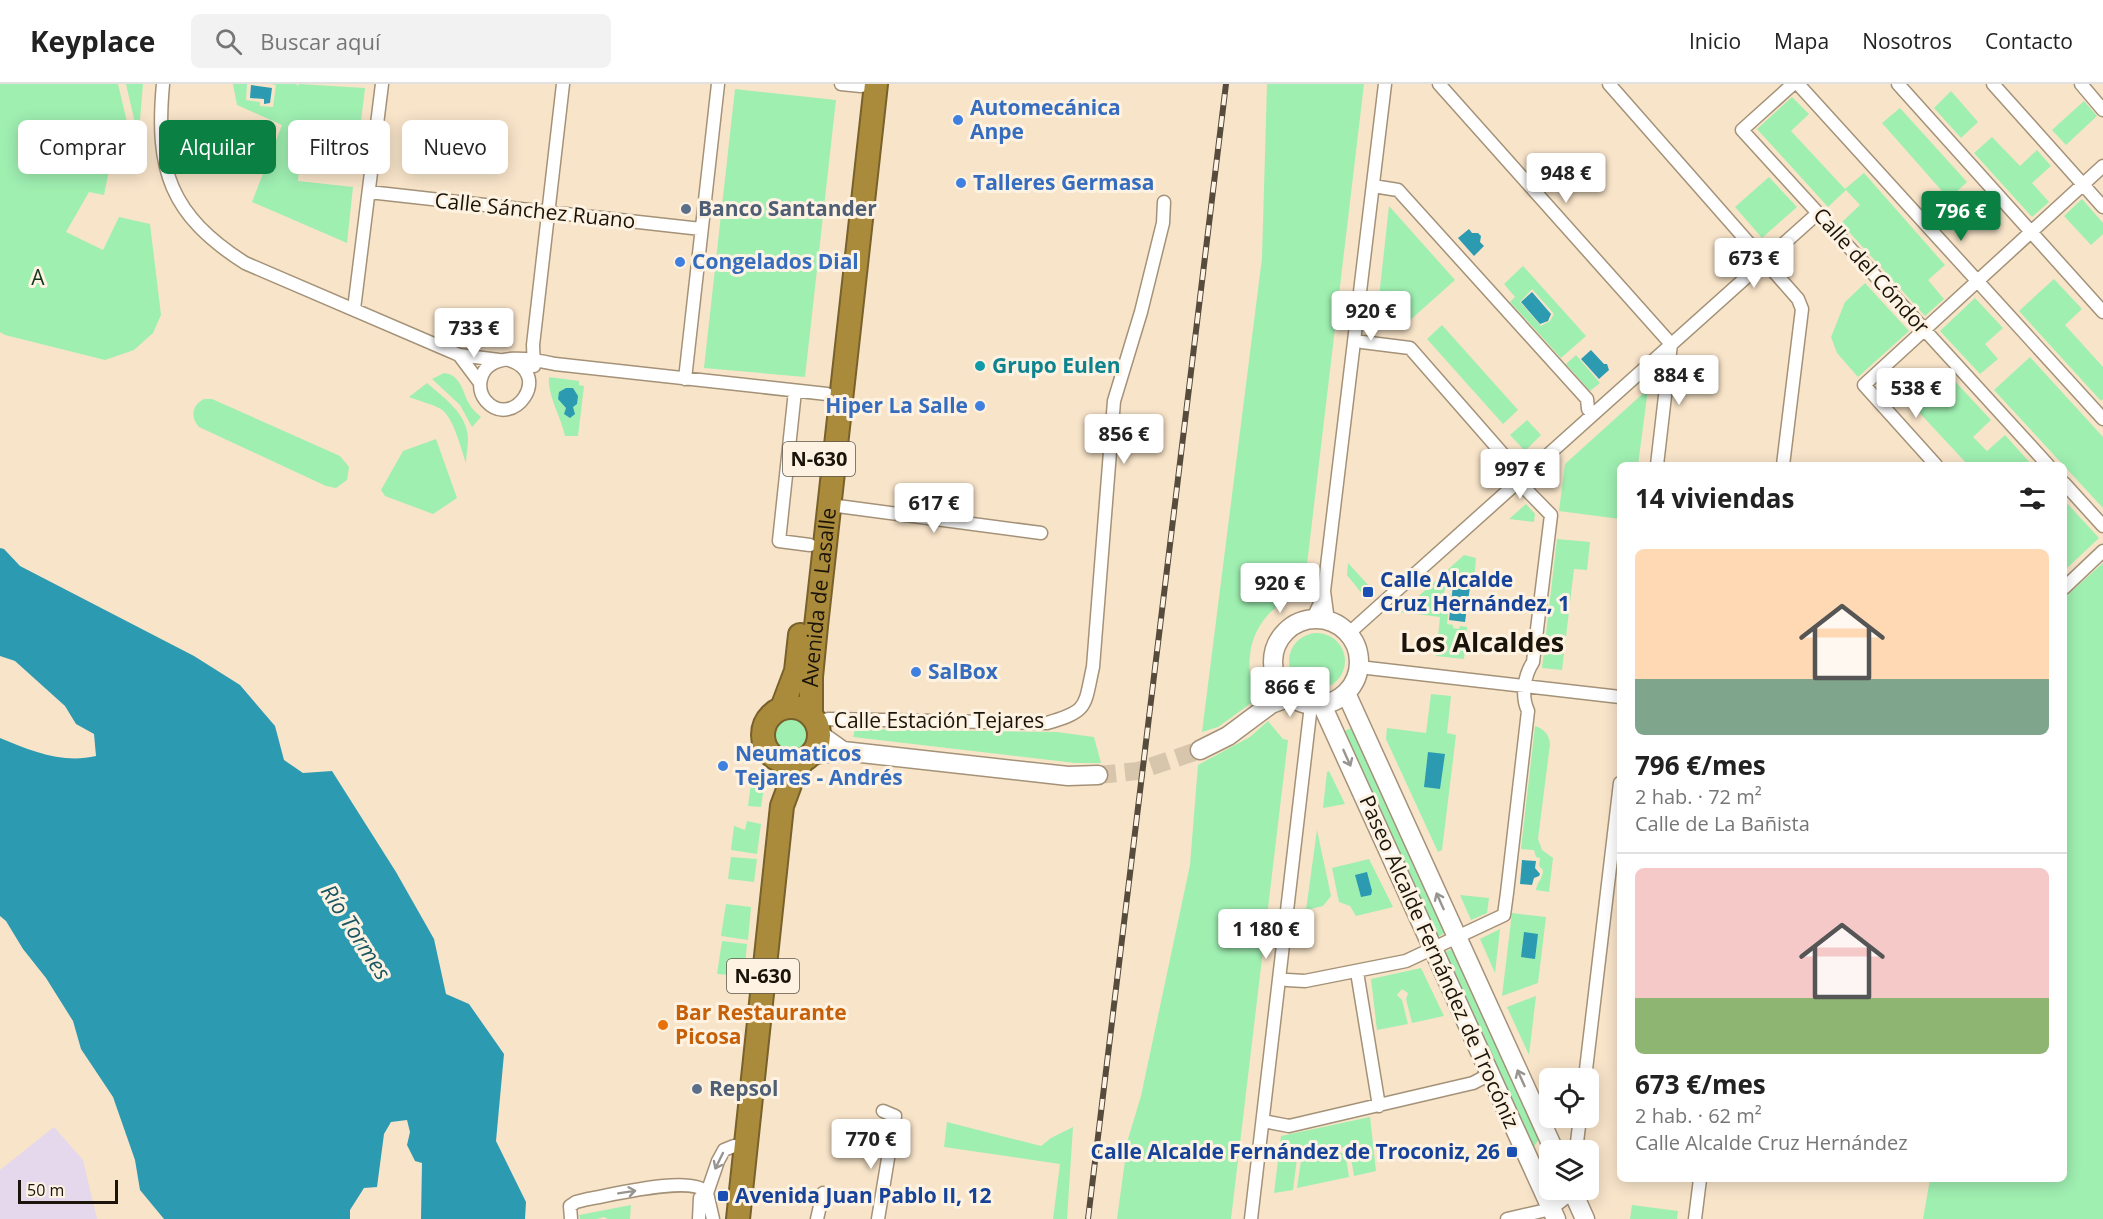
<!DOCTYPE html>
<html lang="es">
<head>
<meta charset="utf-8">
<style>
	:root { --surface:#fff; --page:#f2f2f2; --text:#222; --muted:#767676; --line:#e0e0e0; --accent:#0b8043 }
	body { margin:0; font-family:"Open Sans",sans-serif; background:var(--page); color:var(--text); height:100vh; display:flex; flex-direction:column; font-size:22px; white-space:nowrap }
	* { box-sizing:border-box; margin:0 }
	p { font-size:20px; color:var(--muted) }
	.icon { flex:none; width:33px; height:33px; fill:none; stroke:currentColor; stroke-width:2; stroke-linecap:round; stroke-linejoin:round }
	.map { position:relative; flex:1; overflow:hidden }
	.panel { position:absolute; left:1617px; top:378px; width:450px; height:720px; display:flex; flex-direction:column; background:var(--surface); border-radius:9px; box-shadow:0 3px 15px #0003 }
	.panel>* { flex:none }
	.banner { position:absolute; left:18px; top:36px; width:570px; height:54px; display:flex; gap:12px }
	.controls { position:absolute; left:1539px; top:984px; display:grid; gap:12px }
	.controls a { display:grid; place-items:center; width:60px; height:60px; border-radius:9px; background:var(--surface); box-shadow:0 3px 15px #0003; font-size:30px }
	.scale { position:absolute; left:18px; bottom:15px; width:100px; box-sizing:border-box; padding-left:6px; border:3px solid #1b140a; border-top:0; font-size:16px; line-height:21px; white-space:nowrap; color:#1b140a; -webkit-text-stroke:4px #fef3e2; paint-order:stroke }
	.price { position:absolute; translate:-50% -51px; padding:0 14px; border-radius:6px; background:#fff; color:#222; font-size:20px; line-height:39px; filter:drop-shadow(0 2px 3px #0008) }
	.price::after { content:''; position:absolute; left:50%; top:36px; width:18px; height:14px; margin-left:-9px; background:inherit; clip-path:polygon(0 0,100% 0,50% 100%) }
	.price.current { background:var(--accent); color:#fff }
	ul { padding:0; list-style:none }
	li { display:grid; align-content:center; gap:12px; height:318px; padding:0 18px }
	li+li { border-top:2px solid var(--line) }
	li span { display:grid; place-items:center; height:186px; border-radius:9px; color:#555 }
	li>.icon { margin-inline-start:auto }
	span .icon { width:108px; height:108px; fill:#fffc; stroke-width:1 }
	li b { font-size:26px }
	h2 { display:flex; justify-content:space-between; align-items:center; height:72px; padding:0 18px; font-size:26px }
	.tag { padding:0 21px; border-radius:9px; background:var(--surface); box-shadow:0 3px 15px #0003; font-size:21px; line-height:54px }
	.tag.current { background:var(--accent); color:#fff }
	header { display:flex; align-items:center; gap:36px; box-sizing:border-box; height:84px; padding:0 30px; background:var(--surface); border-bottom:2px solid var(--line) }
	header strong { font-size:28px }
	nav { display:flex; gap:33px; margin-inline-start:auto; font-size:21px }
	.search { width:420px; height:54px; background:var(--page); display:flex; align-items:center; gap:15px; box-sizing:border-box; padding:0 21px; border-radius:9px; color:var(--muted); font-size:22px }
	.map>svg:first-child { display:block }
</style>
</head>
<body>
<header>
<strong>Keyplace</strong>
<div class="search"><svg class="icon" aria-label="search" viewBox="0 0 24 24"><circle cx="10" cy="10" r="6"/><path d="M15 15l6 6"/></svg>Buscar aquí</div>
<nav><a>Inicio</a><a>Mapa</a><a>Nosotros</a><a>Contacto</a></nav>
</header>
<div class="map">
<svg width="2103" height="1135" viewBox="0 0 2103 1135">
	<rect width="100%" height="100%" fill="#f8e4c9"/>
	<!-- industrial -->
	<path fill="#e5d8ec" d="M54,1043L83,1076L97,1135H0V1086Z"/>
	<!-- green -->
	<path fill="#9fefb1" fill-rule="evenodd" d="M0,0H118L128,42L114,61L104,111L89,108L66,148L103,166L119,133L150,140L161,231L153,249L134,266L105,276L5,251L0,248Z
		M126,0H143L140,36L143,74Z
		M233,0H247L246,16L260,18V22L273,23L276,1L271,0H296L298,2L299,0L365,4L357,70L301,64L298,97L353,103L347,159L252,118L282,41L237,21Z
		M1267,0H1364L1303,514C1297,516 1290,517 1284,519C1265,527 1251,552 1250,572C1248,585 1252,597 1255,609L1252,613L1254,617L1218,643L1202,648L1262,174Z
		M735,5L836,16L805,293L704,284Z
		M1951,7L1978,38L1961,54L1934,24Z
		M1792,13L1809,30L1791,47L1845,105L1864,89L1945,181L1928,196L1944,215L1925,232L1841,139L1860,121L1846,106L1828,123L1757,45Z
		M2084,17L2097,32L2066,61L2052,46Z
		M1900,24L1967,98L1949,115L1882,39Z
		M1992,53L2020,82L2037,66L2051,82L2032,99L2049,118L2032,133L1974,69Z
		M1769,93L1797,123L1762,154L1735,123Z
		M2082,115L2103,139V150L2091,161L2064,132Z
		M1389,122L1455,196L1399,246L1378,222Z
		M1523,182L1586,252L1561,274L1510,218L1515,213L1504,200ZM1532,205L1554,230L1550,237L1541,242L1520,218Z
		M2054,195L2082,225L2065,241L2103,283V315L2101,317L2019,227Z
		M1865,199L1909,247L1858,293L1837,269L1831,253L1845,218Z
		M1975,214L2003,244L1985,260L1998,275L1980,290L1940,247Z
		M1442,241L1518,326L1503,340L1427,255Z
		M1576,271L1600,299L1590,307L1566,280Z
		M2030,273L2103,353V424L1994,306Z
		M444,289C460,291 462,305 468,318C471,324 476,329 481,333L472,343L460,321L432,295Z
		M1950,292L1991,336L1973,353L1987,367L2005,351L2032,381H1968L1915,324Z
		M549,293L579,297V301L584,302L578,352H565C561,333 547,311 549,293Z
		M427,299C443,313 468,330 468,355C468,363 466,371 466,379C461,365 454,334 441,325C432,320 419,317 409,313Z
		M1648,305L1638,381H1620V435L1559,427L1565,380Z
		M204,315H212L340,372L349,383L347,396L336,404L326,402L199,343C190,333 192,321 204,315Z
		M1527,336L1541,351L1525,367L1510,351Z
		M436,355L457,414L433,430L385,412L381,406L403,367Z
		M2064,416L2099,454L2065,486H2064Z
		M1526,420L1535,430L1534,438L1509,435Z
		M1557,455L1590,458L1587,486L1574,485L1562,586L1542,584Z
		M1464,471L1476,474L1474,499L1468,498V501L1456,500V497L1452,496V499H1446L1444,509L1450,510L1447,540L1453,541V544L1459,545L1460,542L1467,543L1464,575L1436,572L1440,533L1401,528Z
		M1348,479L1371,504L1363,511L1347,491Z
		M2103,479V1135H1923L1930,1095H2064V514Z
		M1289 577a28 28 0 1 1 56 0a28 28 0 1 1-56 0Z
		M1431,610L1451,612L1447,649L1456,651L1442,766L1438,768L1386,655L1387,644L1426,649Z
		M773 651a18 18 0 1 1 36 0a18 18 0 1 1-36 0Z
		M1268,637L1283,655L1288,656L1231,1135H1117L1128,1055L1141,1012L1190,781L1198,681L1250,653Z
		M1356,642L1449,847L1434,855L1340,649Z
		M1535,642C1544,645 1549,650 1550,660L1538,755L1542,766L1553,774L1549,808L1536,806C1537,798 1543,795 1543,786L1539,782L1540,774L1536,773L1534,766L1521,765Z
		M855,645L1057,648L1094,653L1101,679H1075L853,653Z
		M1329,687L1345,720L1323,724L1327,688Z
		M752,692L759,693L764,703L761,723L748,722Z
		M747,737L761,740L757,770L731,766L734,742L745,746Z
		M1317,746L1331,812L1323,822L1306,826Z
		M731,773L757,775L754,798L728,795Z
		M1369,775L1393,823L1356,832L1350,822L1339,818L1332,784Z
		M1460,811L1489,814L1487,829L1471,836Z
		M726,820L751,823L748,856L721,852Z
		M1512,829L1546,833L1538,899L1502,912Z
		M1500,845L1495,889L1480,855Z
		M722,857L747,860L744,892L717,890Z
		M1456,863L1542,1051L1530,1068L1441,870Z
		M1421,884L1444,932L1412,939L1406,915L1408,909L1402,905L1397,911L1402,916L1408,940L1377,946L1371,895Z
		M1536,912L1529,971L1507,923Z
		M1370,1033L1376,1087L1354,1092L1349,1062L1297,1074L1293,1106L1274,1109L1281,1052Z
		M947,1038L1041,1062L1051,1054L1073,1043L1067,1135H1053L1060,1080L944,1063Z
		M1345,1068L1349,1093L1297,1104L1301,1077Z
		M631,1121L630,1135H608L604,1133L597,1135H580L579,1131Z
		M1632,1121L1678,1127L1677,1135H1630Z"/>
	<!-- water -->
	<path fill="#2c9bb2" d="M251,1L272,4L270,19L264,20V15L250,14Z
		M1469,145L1472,149H1478L1481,152L1480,158L1484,162L1474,172L1458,154Z
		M1532,208L1551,230L1548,237L1540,240L1521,218Z
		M1591,266L1604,280H1607L1609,286L1599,295L1581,275Z
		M566,304H573L578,312L577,320L573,323L575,330L570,334L564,330L566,324L558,315L559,308Z
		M0,464L4,465L20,482L194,572L240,601L275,642L284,676L303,689L332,687L396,788L434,855L446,910L469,920L504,970L496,1057L526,1118L525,1135H421L422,1079L415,1077L407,1061L410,1048L407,1036L391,1038L384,1050L377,1103L364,1104L350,1126V1135H164L140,1106L135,1076L113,1013L81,965L73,937L46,894L23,865L6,837L0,832V654C31,667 63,680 96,672L94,650L76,640L65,622L15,577L0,572Z
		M1453,501L1470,503L1465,538L1449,536Z
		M1428,668L1445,670L1440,705L1424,703Z
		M1522,776L1536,777L1535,784L1540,790L1539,792L1534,794L1532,801L1520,800Z
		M1367,788L1372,807L1371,811L1361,813L1355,791Z
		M1524,848L1538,850L1535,875L1521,873Z"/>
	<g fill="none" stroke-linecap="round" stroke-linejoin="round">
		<!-- secondary-tunnel -->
		<path stroke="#d7c5ac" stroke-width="18" stroke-dasharray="18 9" stroke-linecap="butt" d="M1098,691L1138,687L1200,666"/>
		<!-- street casing -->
		<g stroke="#a49278" stroke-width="15">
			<path id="street" d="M163,0C155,86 170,131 245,179L450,267L459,271L499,276
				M841,0L861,2
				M1439,0L1671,260
				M1609,0L1798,215L1802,225L1783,381
				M1793,0L1742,46L2048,381
				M1798,0L2103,335
				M1898,0L2103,228
				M1993,0L2103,123
				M2081,0L2103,26
				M1373,102L1398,106L1587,315L1588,325L1593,330
				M369,108L701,145
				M354,225L382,0
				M459,271L480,299
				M509,276C554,290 513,347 486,317C481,311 479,303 481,295C487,266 534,275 555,280L827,310
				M534,282L533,261L563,0
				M685,295L718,0
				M795,307L779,457L810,461
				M1657,381L1671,260
				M1936,381L1864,301L2103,82
				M2064,399L2103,442
				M830,421L1041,449
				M2064,504L2103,467
				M1312,536L1323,513
				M1328,537L1324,507L1385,0
				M1348,550L1818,129
				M1359,583L1620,613
				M817,640L828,635L1047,639C1089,627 1084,623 1093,583L1114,317L1141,228L1163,139L1164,118
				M1357,888L1379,1022
				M1287,896L1305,897L1406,877L1504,831L1507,809L1528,627C1521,612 1524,592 1533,578L1551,431L1508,387V376L1410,264L1362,258
				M1585,994L1620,699
				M1263,1037L1289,1042L1473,999L1490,990
				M1576,1066L1580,1034
				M571,1135L570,1122L576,1118L588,1115C612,1111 693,1090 707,1109
				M699,1135L700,1114
				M713,1135L707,1109L718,1077L724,1066L734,1062L745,1063
				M817,1135L823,1109
				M878,1135L895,1032L883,1027
				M1251,1135L1311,621
				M1507,1135L1551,1125L1573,1108V1106
				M1695,1135L1700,1095"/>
		</g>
		<!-- secondary casing -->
		<g stroke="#a49278" stroke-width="21">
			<path id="secondary" d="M1273 578a43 43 0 1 1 86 0a43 43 0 1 1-86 0Z
				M1346,609L1554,1066
				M1322,621L1556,1135
				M819,650L843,667
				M1200,666L1228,652L1271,620L1290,613
				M811,671L843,667L1068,692L1098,691
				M1572,1106L1585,1135"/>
		</g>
		<!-- highway casing -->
		<g stroke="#78612a" stroke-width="26">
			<g id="highway">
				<circle cx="791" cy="651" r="28"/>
				<path d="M782,624L796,587L800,551"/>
				<path id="s1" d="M811,631V593L816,542L876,0"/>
				<path d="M738,1135L782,722L792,695L803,676"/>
			</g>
		</g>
		<!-- street -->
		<use href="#street" stroke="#fff" stroke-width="12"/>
		<!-- secondary -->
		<use href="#secondary" stroke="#fff" stroke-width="18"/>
		<!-- highway -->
		<use href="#highway" stroke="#aa8b3b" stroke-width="22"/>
		<!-- rail casing -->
		<g stroke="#564b3d" stroke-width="6">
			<path id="rail" d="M1088,1135L1226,0"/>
		</g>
		<!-- rail -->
		<use href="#rail" stroke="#fef3e2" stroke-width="4" stroke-dasharray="11" stroke-linecap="butt"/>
	</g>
	<!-- one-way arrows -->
	<defs><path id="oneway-shaft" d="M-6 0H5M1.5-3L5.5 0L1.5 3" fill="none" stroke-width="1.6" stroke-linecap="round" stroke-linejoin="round" transform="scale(1.5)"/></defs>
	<g stroke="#989591">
		<use href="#oneway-shaft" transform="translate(1347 674) rotate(66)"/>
		<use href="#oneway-shaft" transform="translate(1440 817) rotate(-114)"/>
		<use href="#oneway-shaft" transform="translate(1521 994) rotate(-114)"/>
		<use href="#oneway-shaft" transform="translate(719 1077) rotate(116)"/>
		<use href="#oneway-shaft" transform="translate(627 1108) rotate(-9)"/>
	</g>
	<!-- markers -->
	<g fill="#3f7fe0" stroke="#fef3e2" stroke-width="2">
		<circle cx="958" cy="36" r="6"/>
		<circle cx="961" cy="99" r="6"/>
		<circle cx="680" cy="178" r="6"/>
		<circle cx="980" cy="322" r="6"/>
		<circle cx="916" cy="588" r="6"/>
		<circle cx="723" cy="682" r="6"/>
	</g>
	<g fill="#5c6f8a" stroke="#fef3e2" stroke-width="2">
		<circle cx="686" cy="125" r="6"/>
		<circle cx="697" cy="1005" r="6"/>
	</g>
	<circle fill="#0f9aa8" stroke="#fef3e2" stroke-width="2" cx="980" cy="282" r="6"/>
	<g fill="#1a4fb4" stroke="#fef3e2" stroke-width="2">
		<rect x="1362" y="502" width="12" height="12" rx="3"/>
		<rect x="1506" y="1062" width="12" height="12" rx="3"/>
		<rect x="717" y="1106" width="12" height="12" rx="3"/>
	</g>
	<circle fill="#e8710a" stroke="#fef3e2" stroke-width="2" cx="663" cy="941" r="6"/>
	<g text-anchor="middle" stroke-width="6" stroke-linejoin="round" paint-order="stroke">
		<!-- shield labels -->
		<g fill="#fef3e2" stroke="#5f574b" stroke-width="1.5">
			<rect x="783" y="358" width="72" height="34" rx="4.5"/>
			<rect x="727" y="875" width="72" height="34" rx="4.5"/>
		</g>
		<g font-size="20" font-weight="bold" fill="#1b140a">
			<text x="819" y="382">N-630</text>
			<text x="763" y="899">N-630</text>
		</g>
		<!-- shop labels -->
		<g font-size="21" font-weight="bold" fill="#366cbe" stroke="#fef3e2" text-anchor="start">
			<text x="970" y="31">Automecánica<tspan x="970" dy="24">Anpe</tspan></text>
			<text x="973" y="106">Talleres Germasa</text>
			<text x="692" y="185">Congelados Dial</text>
			<text x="968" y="329" text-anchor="end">Hiper La Salle</text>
			<text x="928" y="595">SalBox</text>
			<text x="735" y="677">Neumaticos<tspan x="735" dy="24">Tejares - Andrés</tspan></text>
		</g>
		<!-- service labels -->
		<g font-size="21" font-weight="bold" fill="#4e5e75" stroke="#fef3e2" text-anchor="start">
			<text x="698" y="132">Banco Santander</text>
			<text x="709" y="1012">Repsol</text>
		</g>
		<!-- street labels -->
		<g font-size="21" fill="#1b140a" stroke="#fef3e2">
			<text transform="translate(535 127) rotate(6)" y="7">Calle Sánchez Ruano</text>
			<text transform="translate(1871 187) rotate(48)" y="7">Calle del Cóndor</text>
			<text dy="7" stroke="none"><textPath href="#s1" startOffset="118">Avenida de Lasalle</textPath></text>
			<text x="939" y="644">Calle Estación Tejares</text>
			<text transform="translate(1439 878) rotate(66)" y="7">Paseo Alcalde Fernández de Trocóniz</text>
		</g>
		<!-- park labels -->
		<g font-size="21" fill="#11361c" stroke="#fef3e2">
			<text x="38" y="201">A</text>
		</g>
		<!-- culture labels -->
		<g font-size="21" font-weight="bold" fill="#0d838f" stroke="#fef3e2" text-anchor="start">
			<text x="992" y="289">Grupo Eulen</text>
		</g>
		<!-- transit labels -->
		<g font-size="21" font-weight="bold" fill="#164399" stroke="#fef3e2" text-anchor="start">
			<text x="1380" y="503">Calle Alcalde<tspan x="1380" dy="24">Cruz Hernández, 1</tspan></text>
			<text x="1500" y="1075" text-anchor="end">Calle Alcalde Fernández de Troconiz, 26</text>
			<text x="735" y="1119">Avenida Juan Pablo II, 12</text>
		</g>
		<!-- food labels -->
		<g font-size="21" font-weight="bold" fill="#c56008" stroke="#fef3e2" text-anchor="start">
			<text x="675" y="936">Bar Restaurante<tspan x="675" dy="24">Picosa</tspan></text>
		</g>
		<!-- water labels -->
		<g font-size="22" font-style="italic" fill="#1b5663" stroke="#fef3e2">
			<text transform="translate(356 848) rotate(57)" y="8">Río Tormes</text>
		</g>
		<!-- district labels -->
		<g font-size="27" font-weight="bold" fill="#1b140a" stroke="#fef3e2">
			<text x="1482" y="568">Los Alcaldes</text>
		</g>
	</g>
</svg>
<div class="controls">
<a><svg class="icon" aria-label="locate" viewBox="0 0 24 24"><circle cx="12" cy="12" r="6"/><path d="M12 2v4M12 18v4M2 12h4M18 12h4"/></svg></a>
<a><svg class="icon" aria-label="layers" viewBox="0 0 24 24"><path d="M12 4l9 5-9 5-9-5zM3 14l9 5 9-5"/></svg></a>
</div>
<div class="scale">50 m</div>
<b class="price" style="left:1566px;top:120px">948 €</b>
<b class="price current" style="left:1961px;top:158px">796 €</b>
<b class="price" style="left:1754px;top:205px">673 €</b>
<b class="price" style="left:1371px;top:258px">920 €</b>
<b class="price" style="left:474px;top:275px">733 €</b>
<b class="price" style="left:1679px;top:322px">884 €</b>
<b class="price" style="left:1916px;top:335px">538 €</b>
<b class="price" style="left:1124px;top:381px">856 €</b>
<b class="price" style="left:1520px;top:416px">997 €</b>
<b class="price" style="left:934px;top:450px">617 €</b>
<b class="price" style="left:1280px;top:530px">920 €</b>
<b class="price" style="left:1290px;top:634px">866 €</b>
<b class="price" style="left:1266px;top:876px">1 180 €</b>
<b class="price" style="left:871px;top:1086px">770 €</b>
<div class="banner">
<a class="tag">Comprar</a>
<a class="tag current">Alquilar</a>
<a class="tag">Filtros</a>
<a class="tag">Nuevo</a>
</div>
<section class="panel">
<h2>14 viviendas<svg class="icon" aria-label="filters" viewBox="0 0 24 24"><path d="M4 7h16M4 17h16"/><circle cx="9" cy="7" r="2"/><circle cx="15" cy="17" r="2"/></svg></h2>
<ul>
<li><span style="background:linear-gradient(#ffd9b3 70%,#7fa58c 0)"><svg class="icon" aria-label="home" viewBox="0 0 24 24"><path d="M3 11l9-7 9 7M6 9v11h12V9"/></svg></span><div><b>796 €/mes</b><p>2 hab. · 72 m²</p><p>Calle de La Bañista</p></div></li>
<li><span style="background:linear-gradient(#f6c9c9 70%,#8fb573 0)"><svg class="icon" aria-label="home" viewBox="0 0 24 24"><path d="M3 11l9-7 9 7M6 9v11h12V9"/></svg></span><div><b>673 €/mes</b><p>2 hab. · 62 m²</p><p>Calle Alcalde Cruz Hernández</p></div></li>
</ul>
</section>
</div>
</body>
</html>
